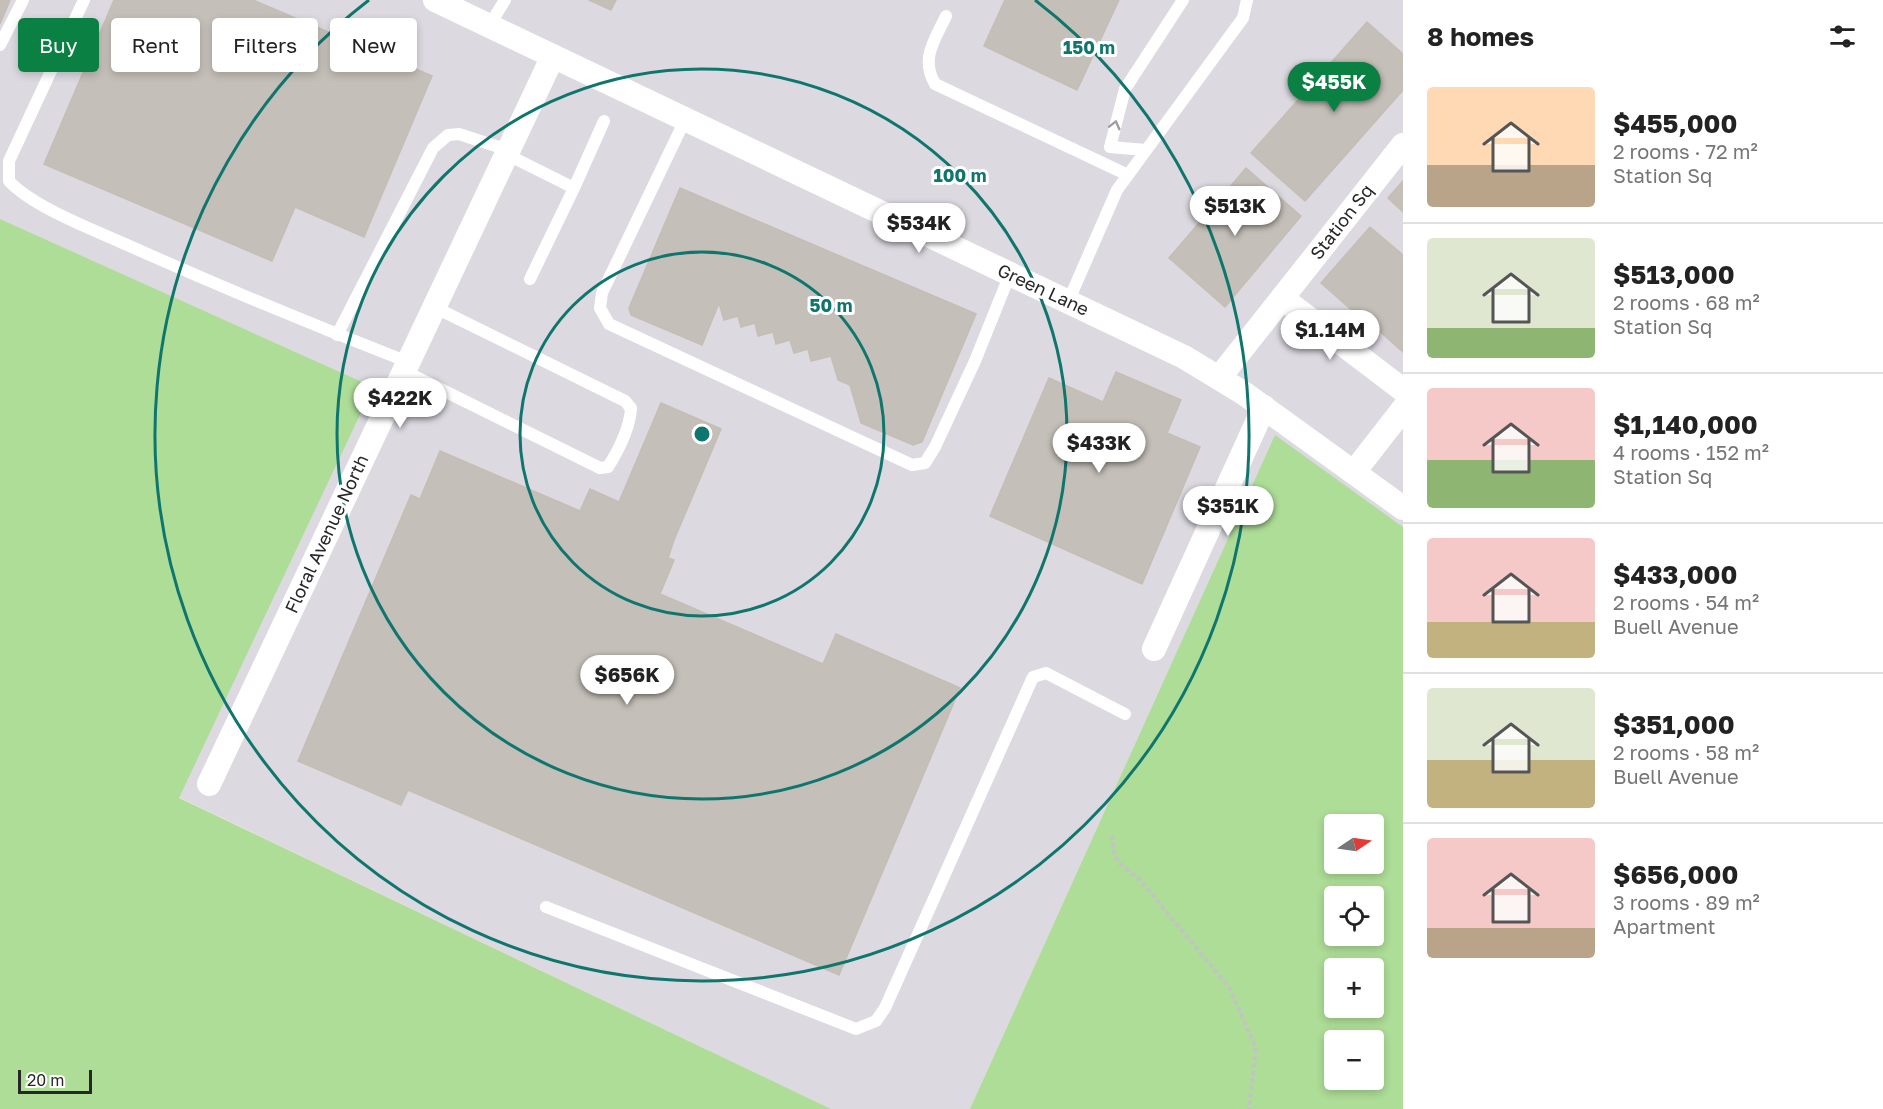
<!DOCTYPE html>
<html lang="en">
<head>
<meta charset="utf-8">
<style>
	:root { --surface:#fff; --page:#f2f2f2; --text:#222; --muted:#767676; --line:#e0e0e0; --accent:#0b8043 }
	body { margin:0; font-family:"Golos Text",sans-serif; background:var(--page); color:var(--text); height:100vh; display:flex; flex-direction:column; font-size:22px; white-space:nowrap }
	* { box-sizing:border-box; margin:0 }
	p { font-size:20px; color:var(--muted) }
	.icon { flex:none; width:33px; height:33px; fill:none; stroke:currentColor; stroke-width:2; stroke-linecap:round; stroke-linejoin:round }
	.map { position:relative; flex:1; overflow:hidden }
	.side { display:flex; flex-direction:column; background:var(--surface); width:480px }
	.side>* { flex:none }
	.hud { position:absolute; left:18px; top:18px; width:570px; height:54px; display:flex; gap:12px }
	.needle { width:39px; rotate:77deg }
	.controls { position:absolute; left:1324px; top:814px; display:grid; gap:12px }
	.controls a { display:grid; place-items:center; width:60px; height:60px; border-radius:6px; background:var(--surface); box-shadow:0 3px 9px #0003; font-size:30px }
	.scale { position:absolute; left:18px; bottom:15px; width:74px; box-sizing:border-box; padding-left:6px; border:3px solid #272727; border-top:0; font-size:16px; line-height:21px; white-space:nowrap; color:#272727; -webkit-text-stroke:4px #fff; paint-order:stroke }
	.price { position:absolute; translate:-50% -51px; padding:0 14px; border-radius:21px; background:#fff; color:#222; font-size:20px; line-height:39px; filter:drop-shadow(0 2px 3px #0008) }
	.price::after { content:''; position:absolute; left:50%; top:36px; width:18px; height:14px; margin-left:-9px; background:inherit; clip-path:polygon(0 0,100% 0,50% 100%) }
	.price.active { background:var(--accent); color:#fff }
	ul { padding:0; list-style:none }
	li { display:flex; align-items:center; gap:18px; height:150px; padding:0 24px }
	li+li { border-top:2px solid var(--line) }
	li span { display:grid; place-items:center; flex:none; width:168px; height:120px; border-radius:6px; color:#555 }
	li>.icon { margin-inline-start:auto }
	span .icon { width:72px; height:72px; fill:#fffc; stroke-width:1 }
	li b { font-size:26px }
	h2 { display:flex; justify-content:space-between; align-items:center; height:72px; padding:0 24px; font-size:26px }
	.pill { padding:0 21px; border-radius:6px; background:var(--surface); box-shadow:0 3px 9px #0003; font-size:21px; line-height:54px }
	.pill.active { background:var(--accent); color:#fff }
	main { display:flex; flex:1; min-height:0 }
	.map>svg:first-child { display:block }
</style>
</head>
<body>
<main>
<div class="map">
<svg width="1403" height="1109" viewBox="0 0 1403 1109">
	<rect width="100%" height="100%" fill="#e9e2d9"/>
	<!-- industrial -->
	<path fill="#dcd9e1" d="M0,0H1403V527L1275,436L970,1109H831L179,797L372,387L0,219Z"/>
	<!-- green -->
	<path fill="#addd97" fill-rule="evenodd" d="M0,219L373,387L179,798L831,1109H0Z
		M1275,435L1403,527V1109H970ZM1335,825H1374V864H1335ZM1335,897H1374V936H1335ZM1335,969H1374V1008H1335ZM1335,1041H1374V1080H1335Z"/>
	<!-- building -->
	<path fill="#c4bfb8" stroke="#c4beb3" stroke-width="1.5" d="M0,0H10L0,24Z
		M114,0H253L432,76L364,237L295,207L272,261L44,164Z
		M589,0H616L611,10Z
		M1005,0H1119L1077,90L984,46Z
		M1367,22L1403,54V90L1305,201L1251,153Z
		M1246,168L1301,216L1225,307L1169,258Z
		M1403,181V212L1388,198Z
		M680,188L976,314L922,442L913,445L861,423L850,385L838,380L831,356L811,361L808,349L794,353L790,340L776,344L773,332L758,336L755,323L741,327L738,316L724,320L719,303L702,345L631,315L629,308Z
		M1370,227L1403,255V352L1366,319L1364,321L1321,283Z
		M1116,372L1181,400L1167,433L1200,447L1142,584L990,516L1049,378L1103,402Z
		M661,403L721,429L674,540L668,558L674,560L660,594L823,664L836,634L960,688L839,975L408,790L401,805L298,761L411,495L420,499L440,451L580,511L590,489L619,502Z"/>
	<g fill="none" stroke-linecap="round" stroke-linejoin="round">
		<!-- path -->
		<path stroke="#c3c3c3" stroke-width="4" stroke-dasharray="4.5 3" stroke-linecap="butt" d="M1112,835L1114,853L1119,863L1140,880L1229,987L1256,1048L1249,1109"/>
		<!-- lane -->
		<path stroke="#fff" stroke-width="12" d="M84,0L9,161V181C33,207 92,229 125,244C219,286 313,325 408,362
			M946,16C935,40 920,58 935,84L1128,175
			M489,26L505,0
			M0,45L23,0
			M685,120L602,293L600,308L609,324L912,465L925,463L935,447L975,361L1010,274
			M1146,150L1110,147L1125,89L1183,0
			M506,154L574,188L530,279
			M574,188L604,121
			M1068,302L1117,190L1243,18L1247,0
			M337,335L433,148L448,135L459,134L508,150
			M404,371L600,468L608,467C618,451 630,427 631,408L625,401L434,307
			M546,907L856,1029L876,1021L885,1008L1033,677L1046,673L1125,714"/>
		<!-- street -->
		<path stroke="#fff" stroke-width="24" d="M435,0L1184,357L1245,394L1403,508
			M1282,298L1403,390
			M1219,378L1403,145
			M1354,472L1403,409
			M1154,649L1264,407
			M209,784L553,56"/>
	</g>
	<!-- one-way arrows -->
	<defs><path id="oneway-chevron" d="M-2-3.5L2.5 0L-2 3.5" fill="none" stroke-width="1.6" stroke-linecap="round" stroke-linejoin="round" transform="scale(1.5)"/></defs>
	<use stroke="#9e9e9e" href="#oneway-chevron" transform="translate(1115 125) rotate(-76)"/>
	<!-- distance rings -->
	<g fill="none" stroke="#0f766e" stroke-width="3">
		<circle cx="702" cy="434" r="182"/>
		<circle cx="702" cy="434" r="365"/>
		<path d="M1035 0A547 547 0 1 1 369 0"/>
	</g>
	<g text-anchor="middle" stroke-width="6" stroke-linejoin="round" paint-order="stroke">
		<!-- street labels -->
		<g font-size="18" fill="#272727" stroke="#fff">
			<text transform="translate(1342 222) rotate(-52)" y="6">Station Sq</text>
			<text transform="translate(1043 290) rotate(25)" y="6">Green Lane</text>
			<text transform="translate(327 534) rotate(-65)" y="6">Floral Avenue North</text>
		</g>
	</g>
	<circle cx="702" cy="434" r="9" fill="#0f766e" stroke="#fff" stroke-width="3"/>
	<g font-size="18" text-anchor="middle" font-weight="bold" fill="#0f766e" stroke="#fff" stroke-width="6" stroke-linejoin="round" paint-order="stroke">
		<text x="1089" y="54">150 m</text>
		<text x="960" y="182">100 m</text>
		<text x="831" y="312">50 m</text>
	</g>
</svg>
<div class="controls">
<a><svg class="needle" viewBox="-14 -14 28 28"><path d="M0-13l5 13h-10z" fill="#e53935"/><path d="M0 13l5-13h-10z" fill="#767676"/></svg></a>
<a><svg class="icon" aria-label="locate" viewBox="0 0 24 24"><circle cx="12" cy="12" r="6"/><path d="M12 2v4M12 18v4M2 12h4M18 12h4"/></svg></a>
<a>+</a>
<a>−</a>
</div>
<div class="scale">20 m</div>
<b class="price active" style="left:1334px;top:113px">$455K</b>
<b class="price" style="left:1235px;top:237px">$513K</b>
<b class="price" style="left:919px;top:254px">$534K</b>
<b class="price" style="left:1330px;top:361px">$1.14M</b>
<b class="price" style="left:400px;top:429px">$422K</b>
<b class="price" style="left:1099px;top:474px">$433K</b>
<b class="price" style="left:1228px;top:537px">$351K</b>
<b class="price" style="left:627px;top:706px">$656K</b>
<div class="hud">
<a class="pill active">Buy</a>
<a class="pill">Rent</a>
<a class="pill">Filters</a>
<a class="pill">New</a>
</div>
</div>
<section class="side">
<h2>8 homes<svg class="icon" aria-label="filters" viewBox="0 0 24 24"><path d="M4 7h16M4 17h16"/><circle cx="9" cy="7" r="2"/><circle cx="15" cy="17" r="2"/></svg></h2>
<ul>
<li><span style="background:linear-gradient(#ffd9b3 65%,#b9a48a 0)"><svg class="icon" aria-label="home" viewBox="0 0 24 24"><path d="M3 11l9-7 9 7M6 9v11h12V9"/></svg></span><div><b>$455,000</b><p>2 rooms · 72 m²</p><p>Station Sq</p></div></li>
<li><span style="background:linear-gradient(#dfe7d0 75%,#8fb573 0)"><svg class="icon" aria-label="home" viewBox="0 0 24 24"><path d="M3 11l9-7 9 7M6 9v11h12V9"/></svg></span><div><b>$513,000</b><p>2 rooms · 68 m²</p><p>Station Sq</p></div></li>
<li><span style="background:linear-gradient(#f6c9c9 60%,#8fb573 0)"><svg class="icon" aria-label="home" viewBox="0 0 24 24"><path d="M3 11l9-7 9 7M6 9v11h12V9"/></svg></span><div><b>$1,140,000</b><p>4 rooms · 152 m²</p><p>Station Sq</p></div></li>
<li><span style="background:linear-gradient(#f6c9c9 70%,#c2b280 0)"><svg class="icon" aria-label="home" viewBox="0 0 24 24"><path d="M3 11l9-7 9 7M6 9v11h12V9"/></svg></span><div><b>$433,000</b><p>2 rooms · 54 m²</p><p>Buell Avenue</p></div></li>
<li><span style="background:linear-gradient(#dfe7d0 60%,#c2b280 0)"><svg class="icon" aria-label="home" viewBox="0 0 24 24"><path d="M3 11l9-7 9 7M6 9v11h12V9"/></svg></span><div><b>$351,000</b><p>2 rooms · 58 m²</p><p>Buell Avenue</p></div></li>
<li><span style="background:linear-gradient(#f6c9c9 75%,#b9a48a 0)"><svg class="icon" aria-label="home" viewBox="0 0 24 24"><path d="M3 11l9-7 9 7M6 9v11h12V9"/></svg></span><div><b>$656,000</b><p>3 rooms · 89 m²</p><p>Apartment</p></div></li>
</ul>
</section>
</main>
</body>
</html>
